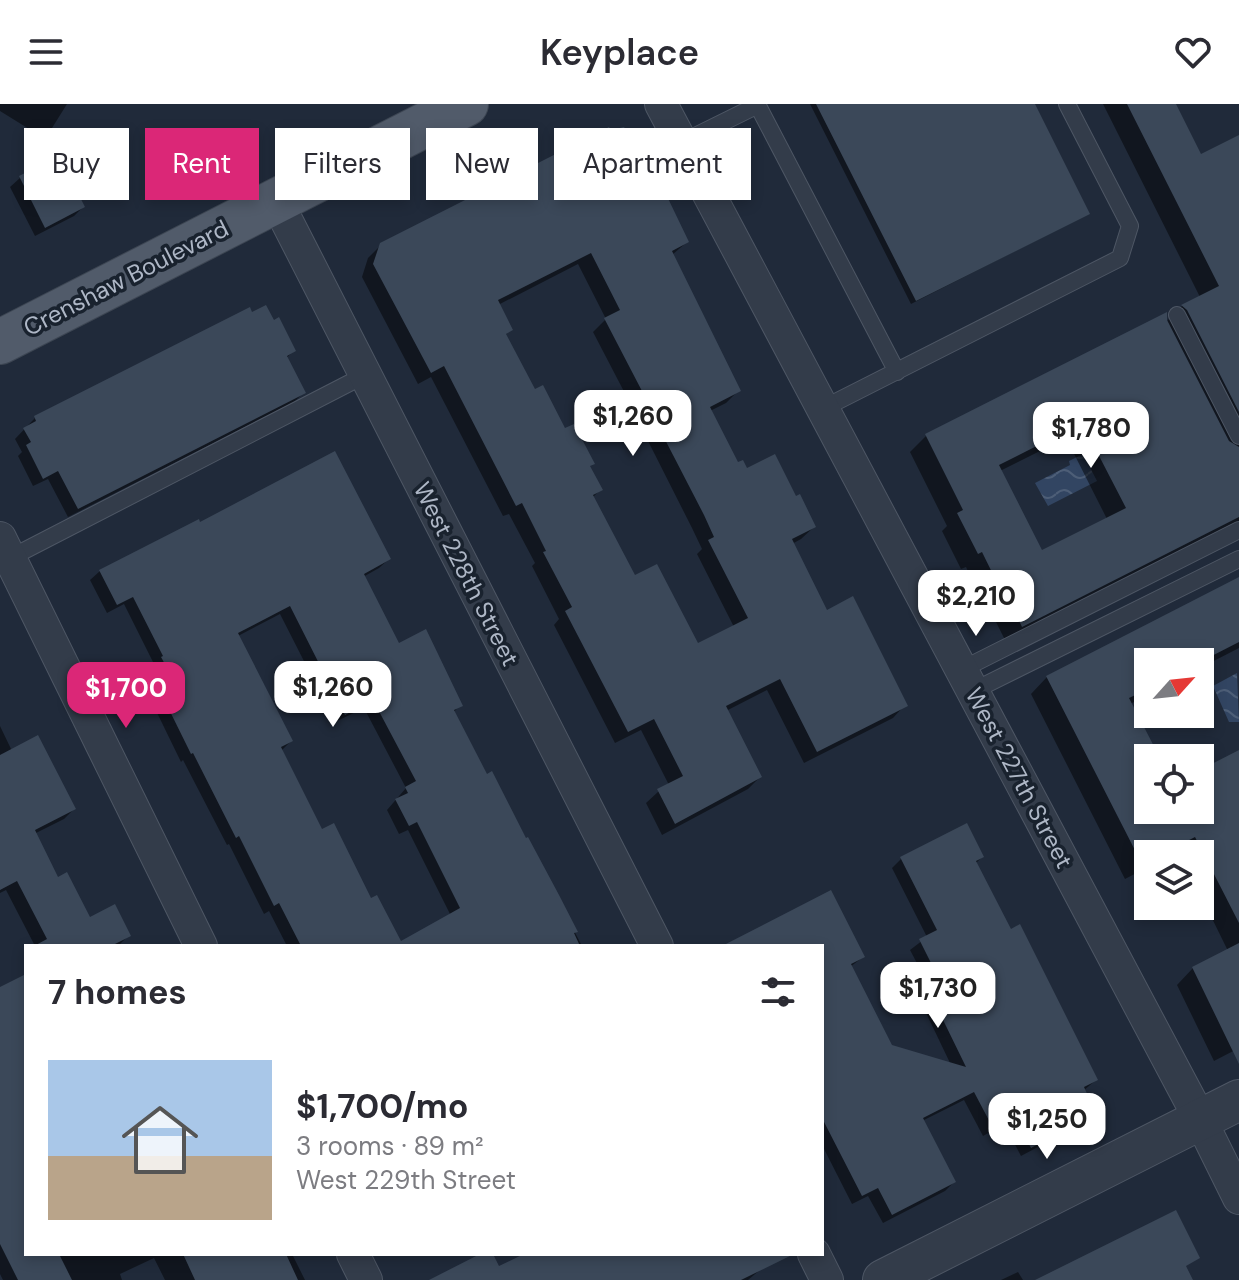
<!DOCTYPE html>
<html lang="en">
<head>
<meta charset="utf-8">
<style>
	:root { --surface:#fff; --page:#f7f7f7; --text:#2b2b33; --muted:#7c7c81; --accent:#db2777 }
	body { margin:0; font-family:"DM Sans",sans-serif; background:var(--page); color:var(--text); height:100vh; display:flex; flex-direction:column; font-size:30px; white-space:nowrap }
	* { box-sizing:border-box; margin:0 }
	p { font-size:26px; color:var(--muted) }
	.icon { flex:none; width:44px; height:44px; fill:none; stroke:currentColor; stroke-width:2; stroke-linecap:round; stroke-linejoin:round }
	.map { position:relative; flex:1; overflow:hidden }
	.details { position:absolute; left:24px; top:840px; width:800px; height:312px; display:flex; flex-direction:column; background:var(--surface); border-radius:0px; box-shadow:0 4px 12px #0003 }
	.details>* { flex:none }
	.banner { position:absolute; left:24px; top:24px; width:800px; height:72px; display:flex; gap:16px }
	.needle { width:52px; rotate:63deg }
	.controls { position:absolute; left:1134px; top:544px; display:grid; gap:16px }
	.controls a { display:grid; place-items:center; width:80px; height:80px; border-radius:0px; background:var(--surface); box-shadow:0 4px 12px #0003; font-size:40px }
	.price { position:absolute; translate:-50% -68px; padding:0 18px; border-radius:16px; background:#fff; color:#222; font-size:26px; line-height:52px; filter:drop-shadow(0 2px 4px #0008) }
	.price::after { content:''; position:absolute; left:50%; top:48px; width:24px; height:18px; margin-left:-12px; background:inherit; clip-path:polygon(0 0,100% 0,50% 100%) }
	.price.current { background:var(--accent); color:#fff }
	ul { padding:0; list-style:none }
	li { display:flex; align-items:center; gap:24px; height:200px; padding:0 24px }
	li span { display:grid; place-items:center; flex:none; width:224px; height:160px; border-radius:0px; color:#555 }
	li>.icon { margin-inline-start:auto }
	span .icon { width:96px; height:96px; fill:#fffc; stroke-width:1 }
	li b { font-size:34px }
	h2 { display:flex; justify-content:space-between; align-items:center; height:96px; padding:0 24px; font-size:34px }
	.pill { padding:0 28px; border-radius:0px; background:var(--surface); box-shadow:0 4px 12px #0003; font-size:28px; line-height:72px }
	.pill.current { background:var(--accent); color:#fff }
	header { display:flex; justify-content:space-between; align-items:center; height:104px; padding:0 24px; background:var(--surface); font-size:36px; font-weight:600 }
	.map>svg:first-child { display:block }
</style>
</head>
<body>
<header><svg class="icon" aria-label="menu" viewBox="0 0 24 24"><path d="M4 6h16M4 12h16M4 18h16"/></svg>Keyplace<svg class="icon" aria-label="heart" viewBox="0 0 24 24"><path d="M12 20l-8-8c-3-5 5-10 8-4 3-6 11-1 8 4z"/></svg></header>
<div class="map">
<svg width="1239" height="1176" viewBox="0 0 1239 1176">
	<defs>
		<pattern id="water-waves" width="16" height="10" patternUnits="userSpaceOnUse" patternTransform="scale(2)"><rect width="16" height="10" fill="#324562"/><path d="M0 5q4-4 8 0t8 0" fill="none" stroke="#4d5e77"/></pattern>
	</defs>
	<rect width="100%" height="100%" fill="#202a3a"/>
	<!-- water -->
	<path fill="url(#water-waves)" d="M1083,350L1097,377L1048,402L1035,379L1070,361L1069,357Z
		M1237,569L1239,618H1229L1213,582Z"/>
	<!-- shadow -->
	<path fill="#0007" fill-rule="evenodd" d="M0,0H67L52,24L42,33L0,7Z
		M810,0H1033L1088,110L911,200Z
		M1103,0H1174L1200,52L1239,33V420L1006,538L995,516L992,518L966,463L961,465L942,427L947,422L910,348L926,332L1165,219L1182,202L1200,193ZM1066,334L1107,415L1041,448L1000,367Z
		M58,55L83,103L74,112L35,132L10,83L20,74Z
		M687,138L672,151L739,286L726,299L710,307L737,361L795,395L814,423L801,435L792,440L826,509L905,601L893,614L804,659L767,586L726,607L760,673L748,685L662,731L646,699L659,687L669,681L641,626L615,639L554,521L559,515L532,462L535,459L509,410L503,412L431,273L418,280L362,173L368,154L381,141ZM578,160L606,215L593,228L631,301L626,306L641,335L646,333L692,424L702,445L697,450L734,523L697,542L634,474L592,394L601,385L564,327L534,288L505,231L511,226L498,201Z
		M294,247L286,254L304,288L294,298L68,413L48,375L33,382L18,352L22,348L15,335L35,314Z
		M389,455L379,464L363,473L398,542L460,601L453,609L486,673L492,670L582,842H466L408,726L399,730L387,706L406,684L364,604L335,618L280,510L238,532L291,637L282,646L321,727L401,842H287L269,807L264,810L229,740L227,741L183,656L181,658L144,582L157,571L153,564L155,562L124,500L107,509L90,476L100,467Z
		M1239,476V544L1200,564V558H1148V591L1130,600L1158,654H1148V706H1200V668L1239,648V944L1214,957L1177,881L1193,864L1228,847L1200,790V750H1180L1178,748L1148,750V763L1125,775L1031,590L1047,573Z
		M0,622L12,647L74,705L64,715L34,730L57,776L89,816L129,831L118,842H35L6,786L0,789Z
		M982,753L975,760L1010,828L1096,976L1083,987L1087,994L1083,998L1090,1011L1081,1020L1021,1052L1004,1020L983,1032L964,996L922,1017L954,1078L945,1087L883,1119L868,1092L852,1100L822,1041V842H730L830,789L863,853L850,863L891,943L951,961L917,890L928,880L910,846L927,833L892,764L901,755Z
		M0,939L26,971V1150H292L305,1176H165L154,1154L120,1170L122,1176H3L0,1170Z
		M485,1150H491L499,1164L528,1150H754L761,1165L748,1176H439Z
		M1018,1168L1023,1176H1001Z"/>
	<!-- building -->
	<path fill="#3b4859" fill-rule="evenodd" d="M816,0H1035L1090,110L916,197Z
		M1127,0H1176L1201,50L1239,31V308L1187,206L1181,201L1219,182Z
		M609,23L611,26L624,23L631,33L637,30L689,138L672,147L741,287L710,303L738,358L743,356L747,364L775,350L796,392L800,390L816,423L792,435L827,506L853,492L908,602L817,648L780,575L726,602L762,673L675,720L657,685L683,672L654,615L628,628L565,507L572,503L543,448L546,447L522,399L516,402L444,262L431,269L373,160L380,139ZM591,149L620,206L604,214L643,289L637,292L653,324L658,322L704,411L714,433L708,436L748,514L698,539L657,460L635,471L593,391L603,386L590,362L595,360L574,320L565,324L543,281L535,285L506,230L513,226L498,196Z
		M59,52L85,103L45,124L19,72Z
		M266,201L274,216L279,213L296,247L287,252L306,289L78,405L58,367L43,375L26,341L31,338L23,324L36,317L34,312L250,203L252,208Z
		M1167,208V216L1229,337L1239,343V413L1022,523L1012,502L1009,503L982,448L978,450L957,409L963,406L925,330ZM1082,319L1126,404L1042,446L999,361Z
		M335,347L391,455L364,470L399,539L426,525L463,602L454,606L487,670L492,667L526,734L528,733L559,791L578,828L574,829L580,842H301L279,799L274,802L239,732L236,734L193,649L191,650L152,571L167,564L161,553L163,552L133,493L117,501L99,466L199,415L200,418ZM290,502L345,611L373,596L416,677L405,683L408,689L395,695L409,722L417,718L460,804L401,837L377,791L371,794L334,719L322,725L281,643L293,637L238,529Z
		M1239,473V538L1200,558H1148V585L1129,594L1160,654H1148V706H1200V666L1239,646V819L1195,733L1162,750H1148V757L1142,760L1046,572Z
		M38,631L76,705L35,726L58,773L67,768L90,813L115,800L131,832L111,842H34L47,835L17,777L0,786V651Z
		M967,719L984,753L976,757L1011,825L1020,820L1098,976L1084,983L1089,994L1084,996L1093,1011L1031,1044L1014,1012L993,1024L974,988L923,1014L956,1078L892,1111L878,1084L862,1092L822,1014V842H722L831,786L865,853L851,860L892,941L966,963L925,879L938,873L919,835L937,826L900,753Z
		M1239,839V960L1192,863Z
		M26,870V1150H59L72,1176H18L0,1140V883Z
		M1176,1106L1200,1154L1186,1162L1193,1176H1035Z
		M183,1150H286L298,1176H195Z
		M480,1150H493L499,1162L524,1150H794L741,1176H429Z"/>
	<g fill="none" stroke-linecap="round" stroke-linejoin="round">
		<!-- service casing -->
		<g stroke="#4e5765" stroke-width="18">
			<path id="service" d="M757,0L897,268
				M681,39L758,1
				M1177,211L1239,332
				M822,305L1120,154L1130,122L1067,0
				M10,454L365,271
				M961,566L1239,426
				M973,587L1239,455"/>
		</g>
		<!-- minor casing -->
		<g stroke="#4e5765" stroke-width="34">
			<path id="minor" d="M661,0L1200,1015L1239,1094
				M277,98L657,842
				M0,434L201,842
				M353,1150L366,1176
				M814,1150L827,1176"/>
		</g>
		<!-- tertiary casing -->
		<g stroke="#4e5765" stroke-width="42">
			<path id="tertiary" d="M883,1176L1239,996"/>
		</g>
		<!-- primary casing -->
		<g stroke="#3d4653" stroke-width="46">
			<path id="primary" d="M0,238L466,0"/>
		</g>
		<!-- service -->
		<use href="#service" stroke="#333c4a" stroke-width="16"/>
		<!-- minor -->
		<use href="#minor" stroke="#333c4a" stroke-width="32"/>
		<!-- tertiary -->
		<use href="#tertiary" stroke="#333c4a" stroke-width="40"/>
		<!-- primary -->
		<use href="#primary" stroke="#515b6a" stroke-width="44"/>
	</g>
	<g text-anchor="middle" stroke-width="7" stroke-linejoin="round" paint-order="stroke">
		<!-- street labels -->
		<g font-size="24" fill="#aeb7c6" stroke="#19222e">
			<text transform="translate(126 174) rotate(-27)" y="8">Crenshaw Boulevard</text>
			<text transform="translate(466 470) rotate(63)" y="8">West 228th Street</text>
			<text transform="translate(1019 674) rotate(62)" y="8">West 227th Street</text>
		</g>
	</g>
</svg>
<div class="controls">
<a><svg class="needle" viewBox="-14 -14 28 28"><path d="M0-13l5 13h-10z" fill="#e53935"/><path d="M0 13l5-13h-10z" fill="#7c7c81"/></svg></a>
<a><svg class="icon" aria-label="locate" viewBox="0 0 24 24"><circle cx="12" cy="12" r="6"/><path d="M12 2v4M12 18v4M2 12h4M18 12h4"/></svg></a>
<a><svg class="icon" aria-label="layers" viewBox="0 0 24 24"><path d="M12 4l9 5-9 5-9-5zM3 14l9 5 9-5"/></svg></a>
</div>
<b class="price" style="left:633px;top:354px">$1,260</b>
<b class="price" style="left:1091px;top:366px">$1,780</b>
<b class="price" style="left:976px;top:534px">$2,210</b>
<b class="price" style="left:333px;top:625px">$1,260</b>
<b class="price current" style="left:126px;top:626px">$1,700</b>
<b class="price" style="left:938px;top:926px">$1,730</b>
<b class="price" style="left:1047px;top:1057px">$1,250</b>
<div class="banner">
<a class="pill">Buy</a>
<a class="pill current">Rent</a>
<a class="pill">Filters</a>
<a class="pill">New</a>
<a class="pill">Apartment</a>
</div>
<section class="details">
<h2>7 homes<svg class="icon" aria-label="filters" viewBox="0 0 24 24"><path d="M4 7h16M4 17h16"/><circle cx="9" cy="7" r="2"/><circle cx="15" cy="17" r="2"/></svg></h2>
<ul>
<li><span style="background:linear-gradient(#a9c7e8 60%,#b9a48a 0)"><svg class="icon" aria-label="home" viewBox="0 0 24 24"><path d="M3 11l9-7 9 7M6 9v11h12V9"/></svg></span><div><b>$1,700/mo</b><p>3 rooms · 89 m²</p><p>West 229th Street</p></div></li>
</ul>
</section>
</div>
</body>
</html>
